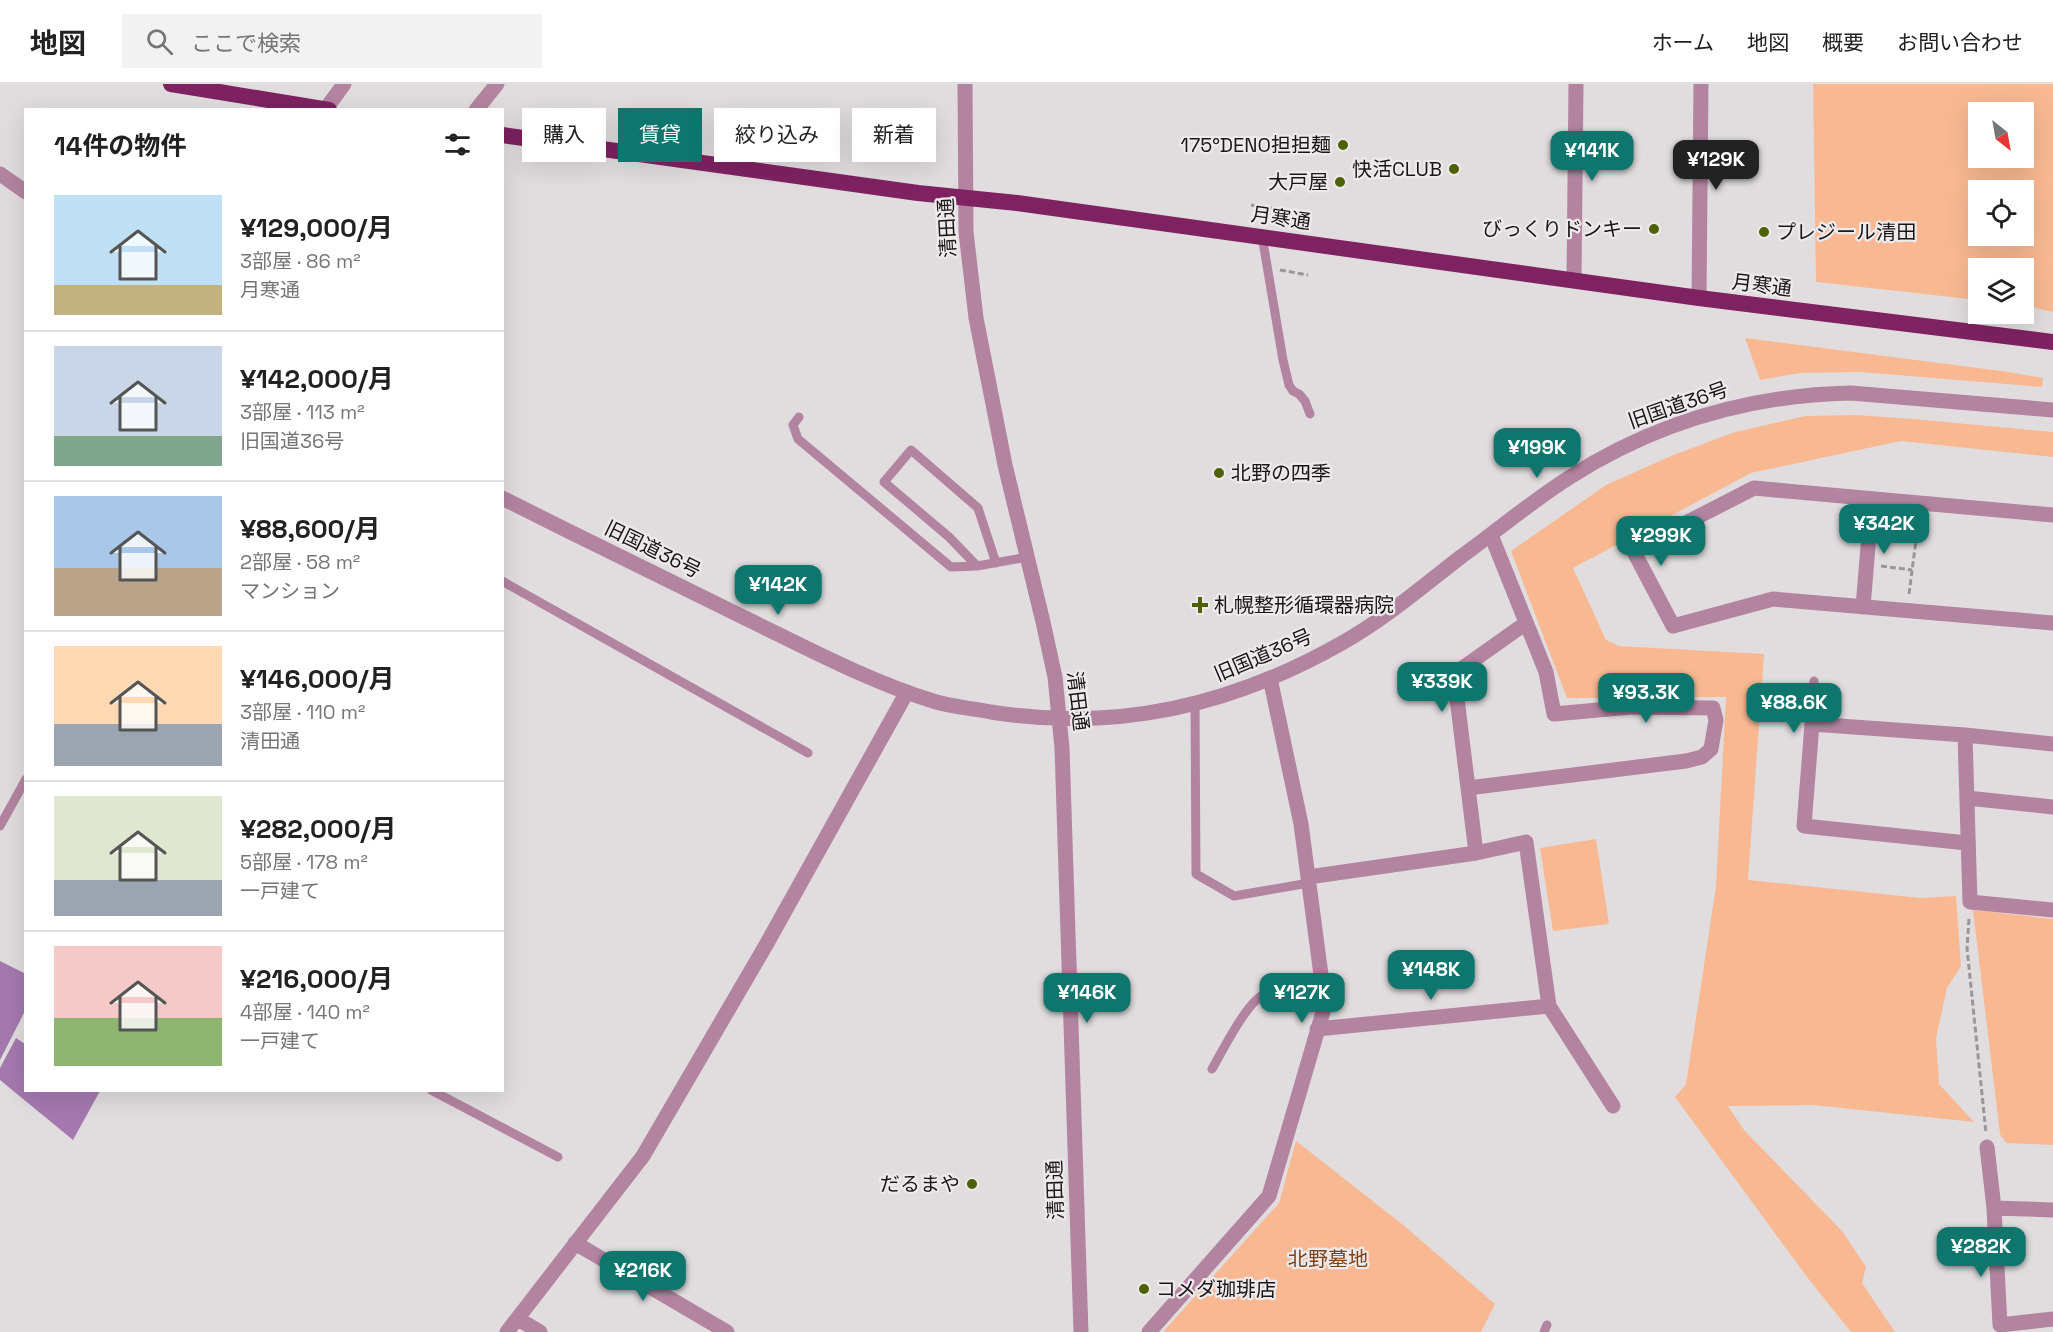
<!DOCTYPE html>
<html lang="ja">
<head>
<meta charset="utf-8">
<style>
	:root { --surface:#fff; --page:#f2f2f2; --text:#222; --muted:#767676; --line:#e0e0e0; --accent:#0f766e }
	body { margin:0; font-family:"Space Grotesk","Noto Sans JP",sans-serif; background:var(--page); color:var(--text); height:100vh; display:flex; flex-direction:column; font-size:22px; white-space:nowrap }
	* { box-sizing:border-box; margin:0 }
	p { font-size:20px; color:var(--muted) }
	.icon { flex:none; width:33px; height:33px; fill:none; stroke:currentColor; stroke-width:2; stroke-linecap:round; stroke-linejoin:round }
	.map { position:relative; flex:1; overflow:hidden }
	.panel { position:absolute; left:24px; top:24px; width:480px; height:984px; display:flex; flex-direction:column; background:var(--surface); border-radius:0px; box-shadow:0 6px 24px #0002 }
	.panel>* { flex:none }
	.top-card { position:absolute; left:522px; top:24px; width:570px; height:54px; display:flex; gap:12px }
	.needle { width:39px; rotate:149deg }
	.fabs { position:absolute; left:1968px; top:18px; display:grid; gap:12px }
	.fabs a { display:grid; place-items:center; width:66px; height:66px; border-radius:0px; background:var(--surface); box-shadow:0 6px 24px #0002; font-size:30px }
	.price { position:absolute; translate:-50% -51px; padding:0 14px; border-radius:12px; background:var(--accent); color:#fff; font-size:20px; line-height:39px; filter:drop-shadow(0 2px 3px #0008) }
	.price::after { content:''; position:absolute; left:50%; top:36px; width:18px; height:14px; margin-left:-9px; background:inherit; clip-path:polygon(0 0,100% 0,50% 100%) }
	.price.current { background:#222; color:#fff }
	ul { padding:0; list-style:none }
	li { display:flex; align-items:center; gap:18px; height:150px; padding:0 30px }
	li+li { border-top:2px solid var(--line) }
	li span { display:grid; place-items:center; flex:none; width:168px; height:120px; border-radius:0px; color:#555 }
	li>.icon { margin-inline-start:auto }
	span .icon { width:72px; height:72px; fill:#fffc; stroke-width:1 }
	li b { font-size:26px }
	h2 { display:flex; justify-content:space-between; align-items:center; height:72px; padding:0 30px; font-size:26px }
	.tag { padding:0 21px; border-radius:0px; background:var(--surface); box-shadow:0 6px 24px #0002; font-size:21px; line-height:54px }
	.tag.current { background:var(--accent); color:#fff }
	header { display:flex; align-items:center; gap:36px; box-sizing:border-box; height:84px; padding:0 30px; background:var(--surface); border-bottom:2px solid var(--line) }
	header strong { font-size:28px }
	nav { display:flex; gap:33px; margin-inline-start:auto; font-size:21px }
	.search { width:420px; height:54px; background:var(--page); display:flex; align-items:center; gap:15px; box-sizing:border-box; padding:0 21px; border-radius:0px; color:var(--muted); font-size:22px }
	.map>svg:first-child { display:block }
</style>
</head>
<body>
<header>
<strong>地図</strong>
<div class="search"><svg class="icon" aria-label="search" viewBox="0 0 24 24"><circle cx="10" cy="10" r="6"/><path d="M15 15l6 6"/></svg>ここで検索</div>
<nav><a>ホーム</a><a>地図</a><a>概要</a><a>お問い合わせ</a></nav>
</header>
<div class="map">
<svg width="2053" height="1248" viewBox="0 0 2053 1248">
	<rect width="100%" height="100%" fill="#e1ddde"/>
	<!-- green -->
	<path fill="#f8b992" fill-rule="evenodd" d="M1813,0H2053V228L2024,221V184H1978V216L1816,198ZM1978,28H2024V74H1978ZM1978,106H2024V152H1978Z
		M1745,254L2009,288L2043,294L2042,303L1860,288L1800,289L1760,296Z
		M1857,331L1913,335L2053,348V373L1901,357L1751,389L1573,484L1606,556L1619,562L1764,570L1748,796L1921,814L1956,812L1961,882L1947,904L1936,955L1939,1000L1974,1038L1813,1021L1728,1022L1744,1046L1843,1148L1866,1183L1862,1199L1895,1248H1851L1807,1193L1675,1013L1686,1000L1716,802L1726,613L1567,614L1511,467L1606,401L1671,372L1732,349L1805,332Z
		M1596,755L1609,840L1553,847L1540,764Z
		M1973,826L2053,835V1061L2006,1059L2000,1050Z
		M1296,1057L1402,1140L1495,1220L1481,1248H1163L1279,1119Z"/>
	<!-- water -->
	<path fill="#a579af" d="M0,877L26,890L25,927L0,976Z
		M16,954L25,960L26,1006L100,1007L73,1056L0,996V984Z"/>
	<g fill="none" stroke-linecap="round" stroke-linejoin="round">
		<!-- path -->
		<path stroke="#999697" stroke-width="3" stroke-dasharray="6 3" stroke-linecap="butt" d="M1251,121L1284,126L1282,141
			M1280,186L1308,191
			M1881,482L1912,486
			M1909,510L1919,433
			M1969,835L1967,864L1986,1049"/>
		<!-- service -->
		<path stroke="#b384a0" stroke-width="9" d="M1262,152L1283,276L1289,301L1293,307L1299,310L1305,317L1310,330
			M799,333L793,341L798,355L951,483L977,482
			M996,479L978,424L911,366L884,398L949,453L977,482L1028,473
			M502,497L808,669
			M1195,620L1196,790L1234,812L1309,799
			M1812,640L1814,597
			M0,742L26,695
			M1212,985C1222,968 1249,913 1267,909C1284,905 1306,910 1324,911
			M431,1006L558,1073
			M1544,1248L1547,1241"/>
		<!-- minor -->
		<path stroke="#b384a0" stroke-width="15" d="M325,26L344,0
			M476,26L497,0
			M1574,195L1576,0
			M1699,214L1701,0
			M2053,431L1754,404L1633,466L1673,542L1773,515L2053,539
			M1863,523L1872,415
			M1965,651L1970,818L2053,826
			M1468,704L1686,677L1702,673L1711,665L1716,636L1713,624L1631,623L1554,630L1546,588L1491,451
			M1967,714L2053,723
			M1967,759L1804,742L1812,640L1965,651L2053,660
			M1476,769L1454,590L1526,539
			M1308,793L1476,769L1526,758L1549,922L1613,1022
			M1317,945L1549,922
			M1987,1063L1994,1124L2000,1241L2053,1235
			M1994,1124L2053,1126
			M575,1159L727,1248
			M518,1235L540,1248
			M507,1248L643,1072L766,861L907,608
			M1149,1248L1269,1112L1325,921L1301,740L1270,594"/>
		<!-- tertiary -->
		<path stroke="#b384a0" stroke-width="15" d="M965,0L966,148L976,234L1005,381L1043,538L1055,593L1062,664L1081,1248
			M0,90L26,108
			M502,414C582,454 662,493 743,533C805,563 866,596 933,617C951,623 972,624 991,628C1117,648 1231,622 1342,559C1385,535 1423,502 1462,472C1498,446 1532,417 1570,393C1655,339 1751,311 1851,309L2053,326"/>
		<!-- trunk -->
		<path stroke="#7e2262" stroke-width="16" d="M171,0L329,26
			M502,51L918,109L1017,119L1699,214L2053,258"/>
	</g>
	<!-- markers -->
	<g fill="#4f6107" stroke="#eeeaeb" stroke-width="2">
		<circle cx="1343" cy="61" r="6"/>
		<circle cx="1454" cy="85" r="6"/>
		<circle cx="1340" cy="98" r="6"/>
		<circle cx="1654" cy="145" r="6"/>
		<circle cx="1764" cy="148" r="6"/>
		<circle cx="1219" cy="389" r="6"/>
		<path d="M1197 512h6v6h6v6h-6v6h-6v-6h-6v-6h6z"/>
		<circle cx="972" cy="1100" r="6"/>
		<circle cx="1144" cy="1205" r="6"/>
	</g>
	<g text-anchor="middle" stroke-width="4.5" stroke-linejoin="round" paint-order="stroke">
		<!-- poi labels -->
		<g font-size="20" fill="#181617" stroke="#eeeaeb" text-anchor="end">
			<text x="1331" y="68">175°DENO担担麺</text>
			<text x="1442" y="92">快活CLUB</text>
			<text x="1328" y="105">大戸屋</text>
			<text x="1642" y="152">びっくりドンキー</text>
			<text x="1776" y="155" text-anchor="start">プレジール清田</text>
			<text x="1231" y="396" text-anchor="start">北野の四季</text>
			<text x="1214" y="528" text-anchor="start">札幌整形循環器病院</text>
			<text x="960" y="1107">だるまや</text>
			<text x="1156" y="1212" text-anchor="start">コメダ珈琲店</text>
		</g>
		<!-- street labels -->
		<g font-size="20" fill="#181617" stroke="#eeeaeb">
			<text transform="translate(1281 134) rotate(8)" y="7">月寒通</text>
			<text transform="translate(947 144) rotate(-93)" y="7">清田通</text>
			<text transform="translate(1762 201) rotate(7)" y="7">月寒通</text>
			<text transform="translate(1678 321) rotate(-19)" y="7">旧国道36号</text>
			<text transform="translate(653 465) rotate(26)" y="7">旧国道36号</text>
			<text transform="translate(1263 571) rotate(-23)" y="7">旧国道36号</text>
			<text transform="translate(1078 617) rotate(83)" y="7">清田通</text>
			<text transform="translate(1055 1106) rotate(-92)" y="7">清田通</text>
		</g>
		<!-- park labels -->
		<g font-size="20" fill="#7d4218" stroke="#eeeaeb">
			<text x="1328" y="1182">北野墓地</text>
		</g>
	</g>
</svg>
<div class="fabs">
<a><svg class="needle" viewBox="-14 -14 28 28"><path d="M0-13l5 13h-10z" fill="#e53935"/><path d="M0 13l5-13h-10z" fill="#767676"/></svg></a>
<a><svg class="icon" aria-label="locate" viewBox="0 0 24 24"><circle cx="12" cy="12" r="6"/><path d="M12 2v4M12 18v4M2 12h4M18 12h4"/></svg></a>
<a><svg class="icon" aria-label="layers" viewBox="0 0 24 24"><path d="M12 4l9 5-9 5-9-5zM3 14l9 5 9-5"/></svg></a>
</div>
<b class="price" style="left:1592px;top:98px">¥141K</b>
<b class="price current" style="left:1716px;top:107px">¥129K</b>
<b class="price" style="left:1537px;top:395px">¥199K</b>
<b class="price" style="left:1884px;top:471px">¥342K</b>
<b class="price" style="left:1661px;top:483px">¥299K</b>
<b class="price" style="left:778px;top:532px">¥142K</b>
<b class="price" style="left:1442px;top:629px">¥339K</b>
<b class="price" style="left:1646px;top:640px">¥93.3K</b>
<b class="price" style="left:1794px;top:650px">¥88.6K</b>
<b class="price" style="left:1431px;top:917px">¥148K</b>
<b class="price" style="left:1087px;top:940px">¥146K</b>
<b class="price" style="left:1302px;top:940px">¥127K</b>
<b class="price" style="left:1981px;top:1194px">¥282K</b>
<b class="price" style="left:643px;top:1218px">¥216K</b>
<div class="top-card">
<a class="tag">購入</a>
<a class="tag current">賃貸</a>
<a class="tag">絞り込み</a>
<a class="tag">新着</a>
</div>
<section class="panel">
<h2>14件の物件<svg class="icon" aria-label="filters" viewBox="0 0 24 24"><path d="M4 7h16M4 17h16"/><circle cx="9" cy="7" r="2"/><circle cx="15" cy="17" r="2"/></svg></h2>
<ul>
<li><span style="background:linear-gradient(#bfe0f5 75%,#c2b280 0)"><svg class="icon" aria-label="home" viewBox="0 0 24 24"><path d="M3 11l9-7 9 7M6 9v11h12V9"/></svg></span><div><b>¥129,000/月</b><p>3部屋 · 86 m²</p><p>月寒通</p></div></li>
<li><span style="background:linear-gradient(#c9d6e8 75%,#7fa58c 0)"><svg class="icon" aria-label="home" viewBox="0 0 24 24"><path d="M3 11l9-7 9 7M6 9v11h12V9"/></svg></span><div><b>¥142,000/月</b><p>3部屋 · 113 m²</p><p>旧国道36号</p></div></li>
<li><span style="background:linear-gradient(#a9c7e8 60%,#b9a48a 0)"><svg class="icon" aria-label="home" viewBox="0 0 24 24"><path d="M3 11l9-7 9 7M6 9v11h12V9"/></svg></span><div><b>¥88,600/月</b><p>2部屋 · 58 m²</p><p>マンション</p></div></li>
<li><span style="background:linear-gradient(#ffd9b3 65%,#9aa5b1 0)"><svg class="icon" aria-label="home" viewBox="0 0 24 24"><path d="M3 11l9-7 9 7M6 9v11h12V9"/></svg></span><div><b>¥146,000/月</b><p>3部屋 · 110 m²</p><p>清田通</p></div></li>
<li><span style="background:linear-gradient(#dfe7d0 70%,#9aa5b1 0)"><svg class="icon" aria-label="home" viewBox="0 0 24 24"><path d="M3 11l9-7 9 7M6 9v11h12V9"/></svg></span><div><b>¥282,000/月</b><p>5部屋 · 178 m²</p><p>一戸建て</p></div></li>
<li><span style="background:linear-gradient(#f6c9c9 60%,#8fb573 0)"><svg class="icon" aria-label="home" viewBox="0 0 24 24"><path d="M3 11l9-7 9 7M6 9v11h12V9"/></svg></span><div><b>¥216,000/月</b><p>4部屋 · 140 m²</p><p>一戸建て</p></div></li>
</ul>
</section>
</div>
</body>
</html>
